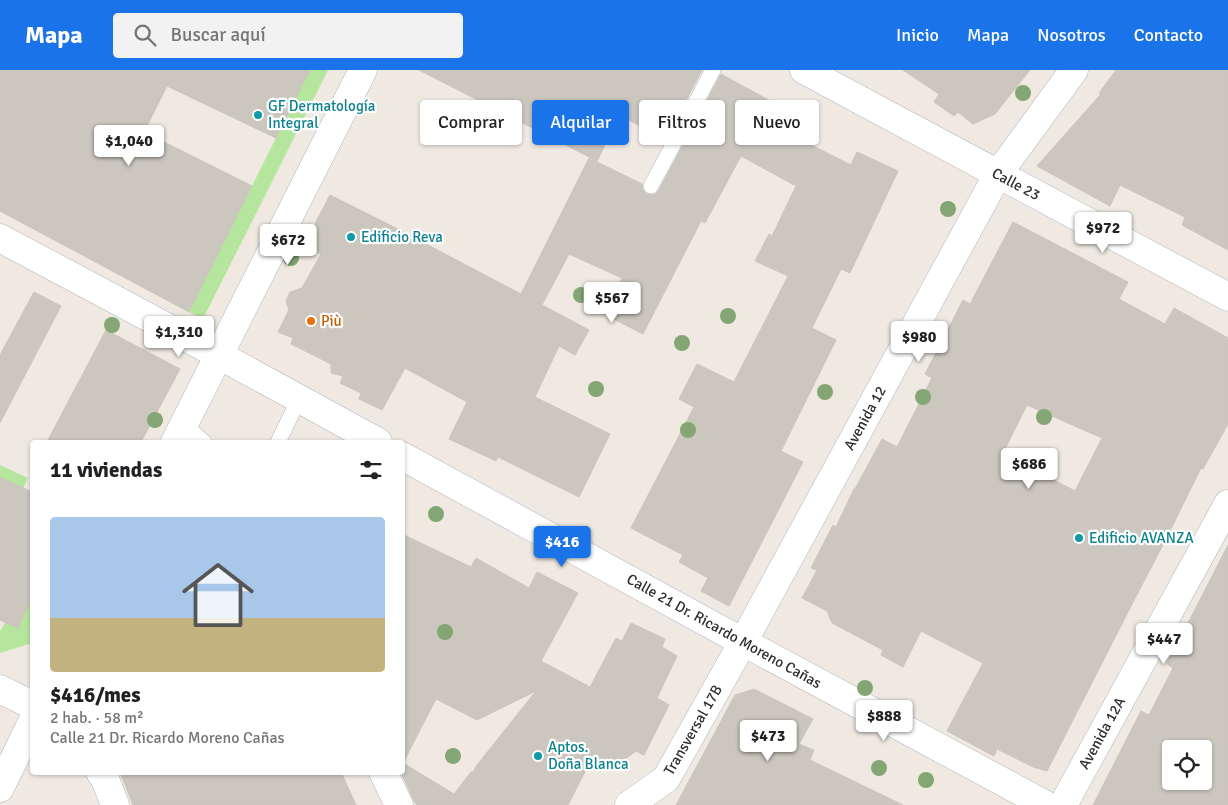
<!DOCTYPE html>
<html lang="es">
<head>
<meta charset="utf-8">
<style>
	:root { --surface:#fff; --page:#f2f2f2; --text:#202124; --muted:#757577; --accent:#1a73e8 }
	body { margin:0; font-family:Signika,sans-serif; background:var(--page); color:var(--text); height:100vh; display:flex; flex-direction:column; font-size:19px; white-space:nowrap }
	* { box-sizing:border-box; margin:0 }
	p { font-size:16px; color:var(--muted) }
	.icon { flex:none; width:28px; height:28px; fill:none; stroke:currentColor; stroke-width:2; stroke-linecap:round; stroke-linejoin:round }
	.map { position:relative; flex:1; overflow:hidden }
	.side { position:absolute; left:30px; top:370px; width:375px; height:335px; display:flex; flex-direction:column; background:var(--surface); border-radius:5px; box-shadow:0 1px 4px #0004 }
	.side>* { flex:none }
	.banner { position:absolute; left:420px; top:30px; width:475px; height:45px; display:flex; gap:10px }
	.tools { position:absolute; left:1162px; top:670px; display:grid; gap:10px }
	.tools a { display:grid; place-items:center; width:50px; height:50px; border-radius:5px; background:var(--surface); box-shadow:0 1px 4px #0004; font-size:25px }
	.price { position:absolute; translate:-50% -42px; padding:0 11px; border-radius:5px; background:#fff; color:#222; font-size:16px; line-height:32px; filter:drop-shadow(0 1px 2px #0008) }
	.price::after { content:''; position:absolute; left:50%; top:30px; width:15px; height:11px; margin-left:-8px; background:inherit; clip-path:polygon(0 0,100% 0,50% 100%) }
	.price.on { background:var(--accent); color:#fff }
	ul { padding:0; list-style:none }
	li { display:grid; align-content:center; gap:10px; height:265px; padding:0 20px }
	li span { display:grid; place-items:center; height:155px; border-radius:5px; color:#555 }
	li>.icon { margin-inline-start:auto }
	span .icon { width:90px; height:90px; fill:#fffc; stroke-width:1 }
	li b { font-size:21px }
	h2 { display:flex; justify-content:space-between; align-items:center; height:60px; padding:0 20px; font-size:21px }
	.pill { padding:0 18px; border-radius:5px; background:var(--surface); box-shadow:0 1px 4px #0004; font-size:18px; line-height:45px }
	.pill.on { background:var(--accent); color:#fff }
	header { display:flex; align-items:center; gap:30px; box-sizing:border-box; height:70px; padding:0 25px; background:var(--accent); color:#fff }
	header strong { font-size:24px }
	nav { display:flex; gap:28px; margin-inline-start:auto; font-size:18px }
	.search { width:350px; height:45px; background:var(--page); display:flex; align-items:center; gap:12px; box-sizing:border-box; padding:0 18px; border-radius:5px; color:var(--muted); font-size:19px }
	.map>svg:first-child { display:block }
</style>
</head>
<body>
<header>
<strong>Mapa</strong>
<div class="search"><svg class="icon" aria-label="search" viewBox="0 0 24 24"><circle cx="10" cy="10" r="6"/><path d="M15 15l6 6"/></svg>Buscar aquí</div>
<nav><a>Inicio</a><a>Mapa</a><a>Nosotros</a><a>Contacto</a></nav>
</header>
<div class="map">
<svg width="1228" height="735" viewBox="0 0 1228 735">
	<rect width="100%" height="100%" fill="#efe9e1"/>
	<!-- green -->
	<path fill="#b6e59e" d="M310,0H328L203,249L189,242Z
		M0,395L28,408L23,418L5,409L0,419Z
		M32,528V573L0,583V560H1L5,552L18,558Z"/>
	<!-- building -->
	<path fill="#cbc7bf" stroke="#cbc5ba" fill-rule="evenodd" d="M0,0H310L276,68L167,16L144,62L252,116L189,242L0,141Z
		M419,0H702L665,70L620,45L597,91Z
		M903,0H1030L995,44L973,54L958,42L954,46L934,32L939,24Z
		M1116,0H1228V180L1182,155L1185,147L1120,115L1110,136L1037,96L1101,24L1099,23Z
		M721,4L816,56L807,73L851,95L857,82L898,101L850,203L841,199L812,258L836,270L781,381L803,392L729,536L701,521L708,508L679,492L683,485L631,458L694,337L679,329L697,294L734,312L788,206L755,191L769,164L772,166L796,116L741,86L705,153L701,151L643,264L604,244L622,208L569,184L542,235L589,260L575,285L559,276L535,327L610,364L579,427L498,387L496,391L449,369L467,332L405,298L382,340L359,329L361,323L340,313L343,306L331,303V294L291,274L293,268L278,262L289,240L286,231L290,222L302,218L321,184L304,175L330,125L390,155L521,224L589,88L642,114L643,120L647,124L652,125L656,124L659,120Z
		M1013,152L1128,212L1119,229L1165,254L1174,238L1228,268V354L1203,399L1201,398L1166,469L1130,538L1047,701L1033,697L997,679L994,686L947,661L983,593L921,561L903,597L881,585L883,580L832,553L827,541L802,528L817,500L811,498L833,455L836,457L854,419H855L882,369L897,377L932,308L925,304L963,230L970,234ZM1027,335L1102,368L1075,421L1003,383Z
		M34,222L61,236L0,353V285Z
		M106,260L180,299L141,372H47Z
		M0,407L32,422V528L18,558L0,550Z
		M402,464L471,497L476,488L529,518L537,502L578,523L541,591L590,617L616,568L622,571L631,553L665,569L662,577L677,586L657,628L669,635L644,685L636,681L614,697L593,686L568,735H417L414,731L401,702H402ZM536,621L477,695L473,702H471L454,724L403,693L436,629L477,650Z
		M1228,475V735H1093L1141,641L1149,645L1173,598L1167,594ZM1171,679H1204V711H1171Z
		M754,619L813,649L799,674L814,680L810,690L903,735H676L735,625Z
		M120,702H341L356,735H133Z"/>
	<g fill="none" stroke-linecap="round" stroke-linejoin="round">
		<!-- service casing -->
		<g stroke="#b4b7c1" stroke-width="16">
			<path id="service" d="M651,116L713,0
				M184,354L204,372
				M278,372L299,329"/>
		</g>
		<!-- minor casing -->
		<g stroke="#b4b7c1" stroke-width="29">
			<path id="minor" d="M804,0L1228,227
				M0,168L219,285L378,372
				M402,386L743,572L1046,735
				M0,619L32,635
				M100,702L105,709L115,735
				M383,702L399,735
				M629,735L666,709L743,572L998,104L1074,0
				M1063,735L1228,434"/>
		</g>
		<!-- tertiary casing -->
		<g stroke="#b4b7c1" stroke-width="29">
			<path id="tertiary" d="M175,372L363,0
				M103,702L105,709
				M0,718L32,652"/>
		</g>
		<!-- service -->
		<use href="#service" stroke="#fff" stroke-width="15"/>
		<!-- minor -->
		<use href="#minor" stroke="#fff" stroke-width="28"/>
		<!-- tertiary -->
		<use href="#tertiary" stroke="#fff" stroke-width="28"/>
	</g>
	<!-- trees -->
	<g fill="#84a574">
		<circle cx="1023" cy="23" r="8"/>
		<circle cx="948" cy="139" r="8"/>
		<circle cx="291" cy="188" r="8"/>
		<circle cx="581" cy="225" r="8"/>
		<circle cx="728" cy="246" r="8"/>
		<circle cx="112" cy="255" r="8"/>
		<circle cx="682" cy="273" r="8"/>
		<circle cx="596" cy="319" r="8"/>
		<circle cx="825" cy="322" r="8"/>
		<circle cx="923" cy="327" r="8"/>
		<circle cx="1044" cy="347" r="8"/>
		<circle cx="155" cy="350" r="8"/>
		<circle cx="688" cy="360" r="8"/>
		<circle cx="436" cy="444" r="8"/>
		<circle cx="445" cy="562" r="8"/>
		<circle cx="865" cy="618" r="8"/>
		<circle cx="453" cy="686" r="8"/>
		<circle cx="879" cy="698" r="8"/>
		<circle cx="926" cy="710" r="8"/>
	</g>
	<!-- markers -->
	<g fill="#0f9aa8" stroke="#fff" stroke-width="2">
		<circle cx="258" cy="45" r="5"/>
		<circle cx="351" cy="167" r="5"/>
		<circle cx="1079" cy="468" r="5"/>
		<circle cx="538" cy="686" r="5"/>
	</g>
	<circle fill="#e8710a" stroke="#fff" stroke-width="2" cx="311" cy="251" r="5"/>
	<g text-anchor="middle" stroke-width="4.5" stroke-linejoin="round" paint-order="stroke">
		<!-- culture labels -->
		<g font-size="15" fill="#0d838f" stroke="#fff" text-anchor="start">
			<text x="268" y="41">GF Dermatología<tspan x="268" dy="17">Integral</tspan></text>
			<text x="361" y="172">Edificio Reva</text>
			<text x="1089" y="473">Edificio AVANZA</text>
			<text x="548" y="682">Aptos.<tspan x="548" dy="17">Doña Blanca</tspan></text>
		</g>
		<!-- street labels -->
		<g font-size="15" fill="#2e2e2e" stroke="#fff">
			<text transform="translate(1016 114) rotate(28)" y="5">Calle 23</text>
			<text transform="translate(865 348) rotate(-61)" y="5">Avenida 12</text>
			<text transform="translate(724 561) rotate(29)" y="5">Calle 21 Dr. Ricardo Moreno Cañas</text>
			<text transform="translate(693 660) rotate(-60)" y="5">Transversal 17B</text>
			<text transform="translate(1102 663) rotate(-61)" y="5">Avenida 12A</text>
		</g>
		<!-- food labels -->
		<g font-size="15" fill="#c56008" stroke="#fff" text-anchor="start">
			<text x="321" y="256">Più</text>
		</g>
	</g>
</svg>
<div class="tools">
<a><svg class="icon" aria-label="locate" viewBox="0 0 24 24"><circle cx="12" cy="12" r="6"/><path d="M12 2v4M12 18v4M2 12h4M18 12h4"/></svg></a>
</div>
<b class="price" style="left:129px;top:97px">$1,040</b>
<b class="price" style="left:1103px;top:184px">$972</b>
<b class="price" style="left:288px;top:196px">$672</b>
<b class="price" style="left:612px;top:254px">$567</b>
<b class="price" style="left:179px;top:288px">$1,310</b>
<b class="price" style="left:919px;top:293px">$980</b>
<b class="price" style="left:1029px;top:420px">$686</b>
<b class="price on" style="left:562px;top:498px">$416</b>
<b class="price" style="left:1164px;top:595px">$447</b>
<b class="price" style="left:884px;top:672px">$888</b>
<b class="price" style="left:768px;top:692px">$473</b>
<div class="banner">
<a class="pill">Comprar</a>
<a class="pill on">Alquilar</a>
<a class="pill">Filtros</a>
<a class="pill">Nuevo</a>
</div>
<section class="side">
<h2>11 viviendas<svg class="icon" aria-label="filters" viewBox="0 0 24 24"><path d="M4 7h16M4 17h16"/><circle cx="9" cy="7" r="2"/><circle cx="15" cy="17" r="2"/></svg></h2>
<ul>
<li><span style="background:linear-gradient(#a9c7e8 65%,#c2b280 0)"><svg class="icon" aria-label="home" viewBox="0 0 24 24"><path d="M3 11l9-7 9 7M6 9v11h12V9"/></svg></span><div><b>$416/mes</b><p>2 hab. · 58 m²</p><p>Calle 21 Dr. Ricardo Moreno Cañas</p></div></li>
</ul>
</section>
</div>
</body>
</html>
